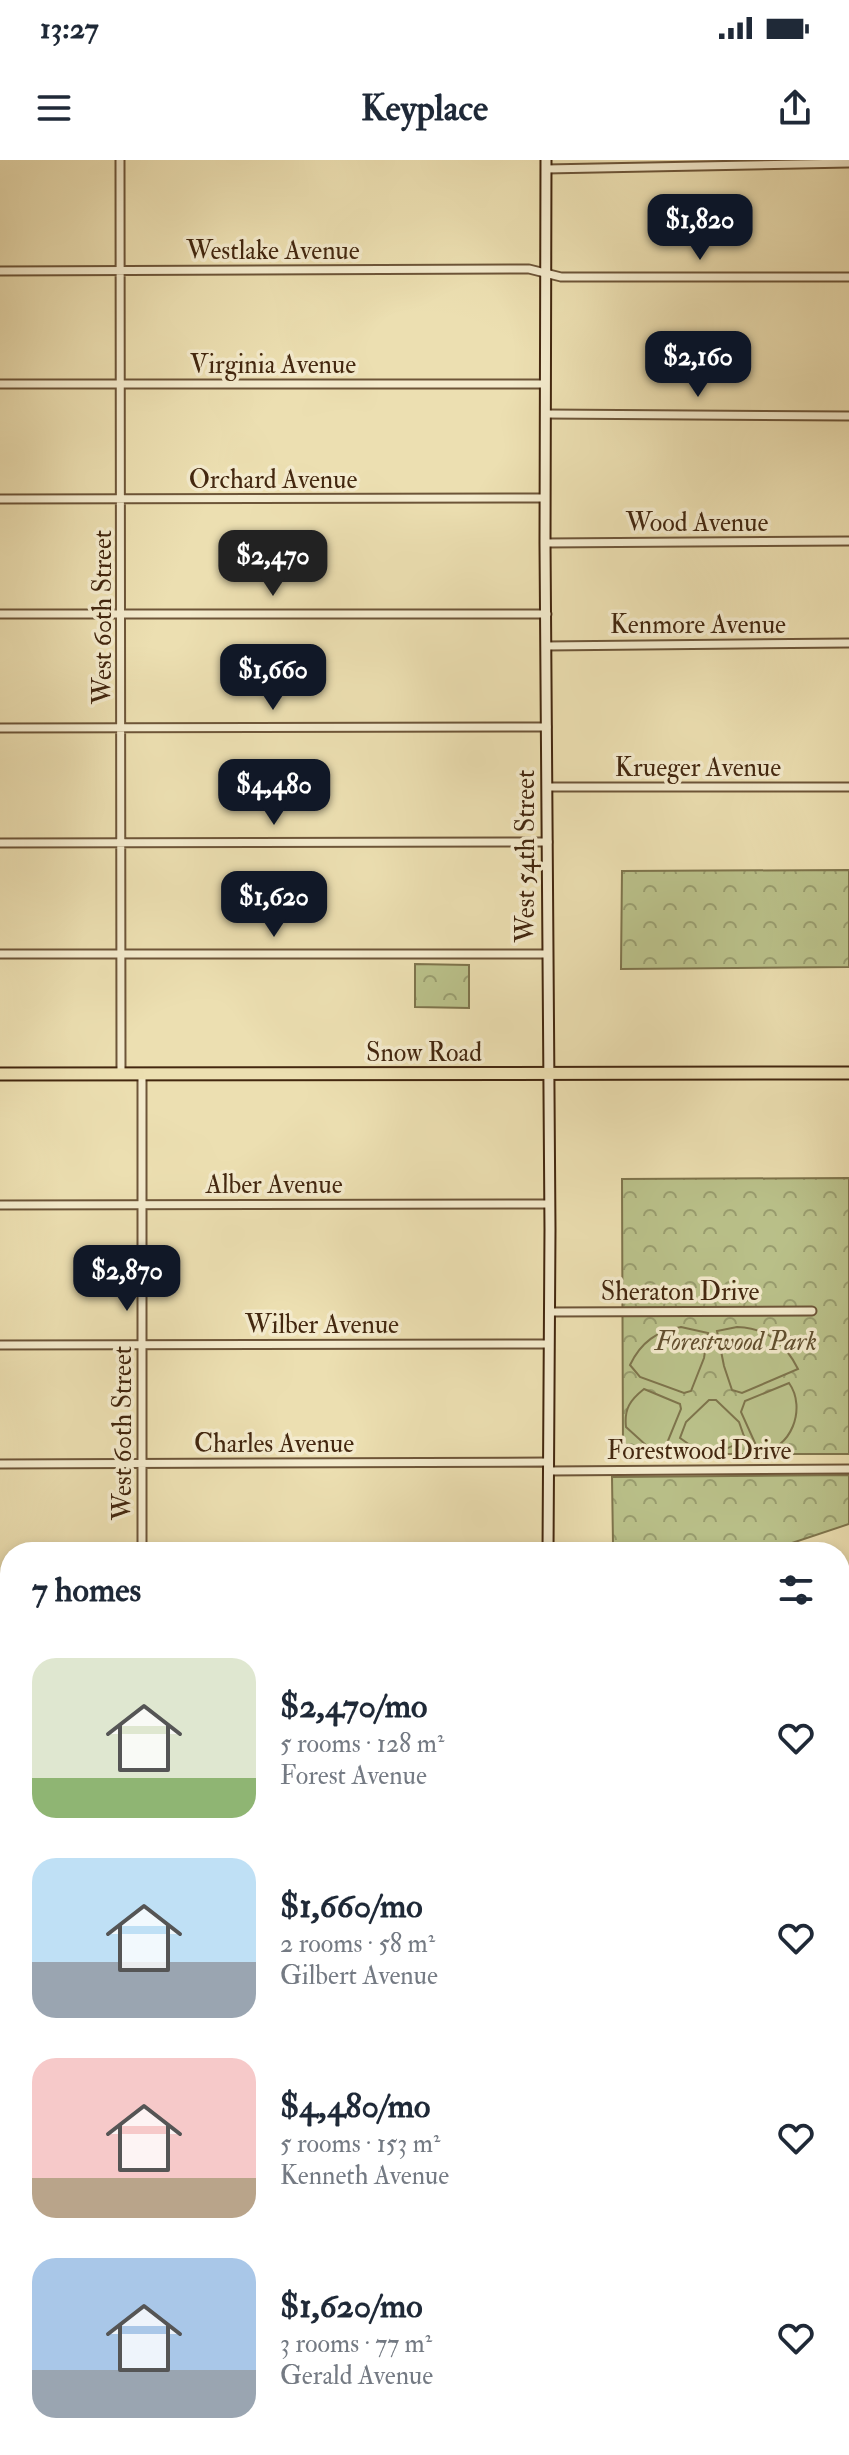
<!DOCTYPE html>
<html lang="en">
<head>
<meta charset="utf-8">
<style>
	:root { --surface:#fff; --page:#f2f2f3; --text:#1f2937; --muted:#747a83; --accent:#111827 }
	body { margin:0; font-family:"IM FELL Double Pica",serif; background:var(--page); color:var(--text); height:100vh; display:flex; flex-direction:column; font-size:30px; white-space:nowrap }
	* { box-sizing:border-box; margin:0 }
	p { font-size:26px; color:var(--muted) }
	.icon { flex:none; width:44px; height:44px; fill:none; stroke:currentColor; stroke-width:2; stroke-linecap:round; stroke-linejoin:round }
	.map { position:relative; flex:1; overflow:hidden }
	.side { position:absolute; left:0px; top:1382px; width:850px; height:914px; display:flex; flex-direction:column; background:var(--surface); border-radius:32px 32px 0 0; box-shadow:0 4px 12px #0003 }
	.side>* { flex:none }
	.price { position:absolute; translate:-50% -68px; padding:0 18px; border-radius:16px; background:var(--accent); color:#fff; font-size:26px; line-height:52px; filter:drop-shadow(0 2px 4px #0008) }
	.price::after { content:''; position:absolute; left:50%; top:48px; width:24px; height:18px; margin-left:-12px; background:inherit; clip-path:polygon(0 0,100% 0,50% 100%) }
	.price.active { background:#222; color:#fff }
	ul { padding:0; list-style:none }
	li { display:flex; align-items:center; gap:24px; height:200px; padding:0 32px }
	li span { display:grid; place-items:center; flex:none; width:224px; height:160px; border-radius:24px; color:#555 }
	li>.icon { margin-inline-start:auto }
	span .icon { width:96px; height:96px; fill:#fffc; stroke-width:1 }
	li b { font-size:34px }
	h2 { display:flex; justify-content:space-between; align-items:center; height:96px; padding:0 32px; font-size:34px }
	.status { display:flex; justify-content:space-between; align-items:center; height:56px; padding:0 40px; background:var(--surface); direction:ltr }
	.status svg { height:22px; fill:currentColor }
	header { display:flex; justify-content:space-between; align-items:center; height:104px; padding:0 32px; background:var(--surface); font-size:36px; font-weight:800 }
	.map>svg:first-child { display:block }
</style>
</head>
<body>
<div class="status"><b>13:27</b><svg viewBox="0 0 49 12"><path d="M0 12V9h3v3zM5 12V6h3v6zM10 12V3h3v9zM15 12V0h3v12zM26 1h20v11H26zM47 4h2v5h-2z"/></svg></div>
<header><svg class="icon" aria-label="menu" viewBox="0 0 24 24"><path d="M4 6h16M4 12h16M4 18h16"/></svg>Keyplace<svg class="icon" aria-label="share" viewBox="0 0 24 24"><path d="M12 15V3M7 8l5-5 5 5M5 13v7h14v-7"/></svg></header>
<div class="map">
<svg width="849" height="2295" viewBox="0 0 849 2295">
	<defs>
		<pattern id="forest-crowns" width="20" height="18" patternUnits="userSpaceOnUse" patternTransform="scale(2)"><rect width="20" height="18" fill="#bac18a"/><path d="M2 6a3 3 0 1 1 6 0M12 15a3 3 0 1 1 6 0" fill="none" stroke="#999d6f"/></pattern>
	</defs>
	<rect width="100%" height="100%" fill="#ecdfb1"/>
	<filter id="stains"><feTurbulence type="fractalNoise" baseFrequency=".0025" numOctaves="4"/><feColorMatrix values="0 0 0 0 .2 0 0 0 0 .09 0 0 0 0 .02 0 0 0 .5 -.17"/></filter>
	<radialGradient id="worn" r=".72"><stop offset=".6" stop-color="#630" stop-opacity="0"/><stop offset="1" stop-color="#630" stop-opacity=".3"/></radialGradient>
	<!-- forest -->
	<path fill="url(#forest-crowns)" stroke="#7e744c" stroke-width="2" d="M849,710V807L621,809L622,711Z
		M415,804L469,805V848L415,847Z
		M849,1018V1294H623L622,1019Z
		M849,1315V1364L786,1385L613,1384L612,1317Z"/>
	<!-- garden -->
	<path fill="#bac18a" stroke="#7e744c" stroke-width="2" d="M681,1167L708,1173L704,1198L691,1231L684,1233L640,1217L630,1205C641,1182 657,1171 681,1167Z
		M737,1167C767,1168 785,1183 798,1209L742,1233L732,1230L724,1206L717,1171Z
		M789,1223C807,1248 791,1291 759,1292L741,1252L745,1241Z
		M644,1229L680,1244L681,1249L663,1293L648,1287L626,1267C624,1249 630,1240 644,1229Z
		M709,1240H716L739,1262L745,1279C720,1295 704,1297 680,1278L686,1262Z"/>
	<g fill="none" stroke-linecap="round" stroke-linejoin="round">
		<!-- street casing -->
		<g stroke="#6d5538" stroke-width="11">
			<path id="street" d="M120,0L121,914
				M546,9L849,3
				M0,111L529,109L561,117H849
				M0,224H545
				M546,254L849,256
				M0,339L545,338
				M545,383L849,381
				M0,454H547
				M547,486L849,483
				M0,568L547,567
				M547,627H849
				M0,683L548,682
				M0,794H547
				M142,914V1392
				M0,1045L549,1044
				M549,1152L812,1151
				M0,1185L548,1184
				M0,1304L549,1302
				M549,1311L849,1309
				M0,1420H10
				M840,1447H849
				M0,1545L10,1544
				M840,1676H849
				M0,1705L10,1700
				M0,1776H10
				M840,1792H849
				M0,1810L10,1820
				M0,1899H10
				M840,1937H849
				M0,2019H10
				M840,2043H849
				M0,2145L10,2146
				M840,2196H849
				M0,2268H10
				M158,2295V2286"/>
		</g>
		<!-- secondary casing -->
		<g stroke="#43270f" stroke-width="13">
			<path id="secondary" d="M546,0L545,383L550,1069L548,1392
				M546,2286V2295"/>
		</g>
		<!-- primary casing -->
		<g stroke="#43270f" stroke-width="15">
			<path id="primary" d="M0,914L849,913"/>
		</g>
		<!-- street -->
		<use href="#street" stroke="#f3eacc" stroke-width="7"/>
		<!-- secondary -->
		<use href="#secondary" stroke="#f3eacc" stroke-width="9"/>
		<!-- primary -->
		<use href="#primary" stroke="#ecdfb1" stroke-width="11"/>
	</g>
	<g text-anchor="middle" stroke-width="7" stroke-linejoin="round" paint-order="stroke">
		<!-- street labels -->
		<g font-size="26" fill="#43270f" stroke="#f3eacc">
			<text x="273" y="99">Westlake Avenue</text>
			<text x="273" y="213">Virginia Avenue</text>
			<text x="273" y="328">Orchard Avenue</text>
			<text x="697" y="371">Wood Avenue</text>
			<text transform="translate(102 457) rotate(-90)" y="9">West 60th Street</text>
			<text x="698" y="473">Kenmore Avenue</text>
			<text x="698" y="616">Krueger Avenue</text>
			<text transform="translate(525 696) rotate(-90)" y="9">West 54th Street</text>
			<text x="424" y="901">Snow Road</text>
			<text x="274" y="1033">Alber Avenue</text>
			<text x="680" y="1140">Sheraton Drive</text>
			<text x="322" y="1173">Wilber Avenue</text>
			<text transform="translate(122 1273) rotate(-90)" y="9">West 60th Street</text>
			<text x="274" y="1292">Charles Avenue</text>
			<text x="699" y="1299">Forestwood Drive</text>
		</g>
		<!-- park labels -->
		<g font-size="26" font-style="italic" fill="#614e2e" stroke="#f3eacc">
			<text x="736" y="1190">Forestwood Park</text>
		</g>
	</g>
	<rect width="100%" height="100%" filter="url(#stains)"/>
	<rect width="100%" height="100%" fill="url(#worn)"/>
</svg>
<b class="price" style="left:700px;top:102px">$1,820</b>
<b class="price" style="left:698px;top:239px">$2,160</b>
<b class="price active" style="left:273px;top:438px">$2,470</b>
<b class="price" style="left:273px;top:552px">$1,660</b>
<b class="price" style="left:274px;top:667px">$4,480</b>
<b class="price" style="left:274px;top:779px">$1,620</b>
<b class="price" style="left:127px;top:1153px">$2,870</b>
<section class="side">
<h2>7 homes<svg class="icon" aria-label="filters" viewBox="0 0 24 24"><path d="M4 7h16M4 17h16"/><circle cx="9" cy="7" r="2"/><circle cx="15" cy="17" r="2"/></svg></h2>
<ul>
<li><span style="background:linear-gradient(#dfe7d0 75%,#8fb573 0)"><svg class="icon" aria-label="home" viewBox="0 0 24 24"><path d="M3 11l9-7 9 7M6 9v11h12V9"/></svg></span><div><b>$2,470/mo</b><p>5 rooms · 128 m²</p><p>Forest Avenue</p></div><svg class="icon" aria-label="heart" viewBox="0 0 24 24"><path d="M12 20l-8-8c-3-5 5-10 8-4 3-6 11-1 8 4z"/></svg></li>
<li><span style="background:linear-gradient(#bfe0f5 65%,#9aa5b1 0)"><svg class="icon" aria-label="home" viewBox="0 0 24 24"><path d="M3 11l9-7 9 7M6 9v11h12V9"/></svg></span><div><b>$1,660/mo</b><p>2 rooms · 58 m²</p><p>Gilbert Avenue</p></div><svg class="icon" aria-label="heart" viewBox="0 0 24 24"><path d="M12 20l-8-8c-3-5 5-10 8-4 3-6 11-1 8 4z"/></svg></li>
<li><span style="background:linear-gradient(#f6c9c9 75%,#b9a48a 0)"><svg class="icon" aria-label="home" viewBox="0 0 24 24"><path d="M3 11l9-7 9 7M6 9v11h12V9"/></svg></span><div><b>$4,480/mo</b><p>5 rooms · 153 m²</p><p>Kenneth Avenue</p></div><svg class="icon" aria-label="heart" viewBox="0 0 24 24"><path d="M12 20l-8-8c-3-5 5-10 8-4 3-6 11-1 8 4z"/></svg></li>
<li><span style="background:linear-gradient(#a9c7e8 70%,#9aa5b1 0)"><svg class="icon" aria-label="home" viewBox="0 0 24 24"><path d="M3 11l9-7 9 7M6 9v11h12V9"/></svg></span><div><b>$1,620/mo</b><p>3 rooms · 77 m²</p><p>Gerald Avenue</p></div><svg class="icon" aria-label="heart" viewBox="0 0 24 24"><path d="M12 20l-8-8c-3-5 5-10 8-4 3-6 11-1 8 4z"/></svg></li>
</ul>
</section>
</div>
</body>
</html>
